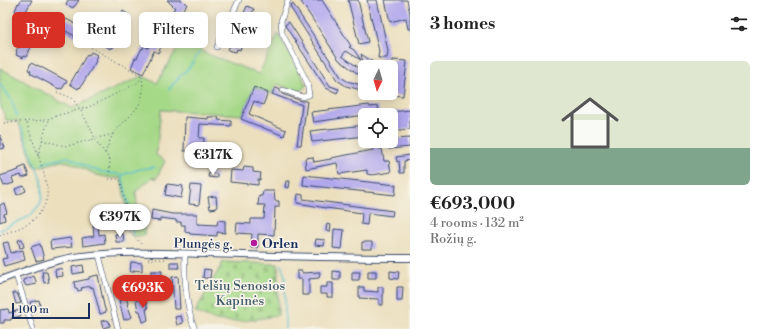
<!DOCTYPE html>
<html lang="en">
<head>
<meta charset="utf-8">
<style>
	:root { --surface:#fff; --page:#f2f2f2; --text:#222; --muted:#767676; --line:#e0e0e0; --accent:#d93025 }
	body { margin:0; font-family:"Libre Bodoni",serif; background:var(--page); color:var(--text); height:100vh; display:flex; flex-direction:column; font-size:15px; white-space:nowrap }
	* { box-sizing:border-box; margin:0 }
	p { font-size:13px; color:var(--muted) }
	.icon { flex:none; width:22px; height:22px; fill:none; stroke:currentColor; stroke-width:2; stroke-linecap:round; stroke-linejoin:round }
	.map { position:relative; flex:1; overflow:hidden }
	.panel { display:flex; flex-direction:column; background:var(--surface); width:360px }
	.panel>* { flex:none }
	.guide { position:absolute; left:12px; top:12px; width:338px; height:36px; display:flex; gap:8px }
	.needle { width:26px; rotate:185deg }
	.tools { position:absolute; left:358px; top:60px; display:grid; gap:8px }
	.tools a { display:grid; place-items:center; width:40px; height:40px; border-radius:6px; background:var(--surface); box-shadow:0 2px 10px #0003; font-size:20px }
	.scale { position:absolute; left:12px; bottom:10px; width:78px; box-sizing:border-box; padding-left:4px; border:2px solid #1b2f5e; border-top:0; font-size:11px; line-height:14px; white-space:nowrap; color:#1b2f5e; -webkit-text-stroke:3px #f7f3e8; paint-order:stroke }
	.price { position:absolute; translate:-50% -34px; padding:0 9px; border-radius:14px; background:#fff; color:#222; font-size:13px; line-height:26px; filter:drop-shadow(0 1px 2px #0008) }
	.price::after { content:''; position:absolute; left:50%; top:24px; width:12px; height:9px; margin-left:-6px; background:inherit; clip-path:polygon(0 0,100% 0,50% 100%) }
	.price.current { background:var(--accent); color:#fff }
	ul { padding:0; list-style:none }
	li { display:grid; align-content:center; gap:8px; height:212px; padding:0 20px }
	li+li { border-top:1px solid var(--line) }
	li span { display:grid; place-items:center; height:124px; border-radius:6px; color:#555 }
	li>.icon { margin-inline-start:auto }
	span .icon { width:72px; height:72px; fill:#fffc; stroke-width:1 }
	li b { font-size:17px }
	h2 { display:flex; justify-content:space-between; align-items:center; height:48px; padding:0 20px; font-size:17px }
	.tag { padding:0 14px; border-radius:6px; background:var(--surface); box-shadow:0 2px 10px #0003; font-size:14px; line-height:36px }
	.tag.current { background:var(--accent); color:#fff }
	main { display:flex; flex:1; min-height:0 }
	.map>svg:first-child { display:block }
</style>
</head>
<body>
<main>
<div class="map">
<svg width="410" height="329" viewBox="0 0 410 329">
	<defs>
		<pattern id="cemetery-stones" width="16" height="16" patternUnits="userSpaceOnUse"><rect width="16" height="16" fill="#a5d887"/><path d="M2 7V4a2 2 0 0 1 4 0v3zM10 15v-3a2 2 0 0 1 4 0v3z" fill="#8dba77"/></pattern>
	</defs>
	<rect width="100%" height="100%" fill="#f7f3e8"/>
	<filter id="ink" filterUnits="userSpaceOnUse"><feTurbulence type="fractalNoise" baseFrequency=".025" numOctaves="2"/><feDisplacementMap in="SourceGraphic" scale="8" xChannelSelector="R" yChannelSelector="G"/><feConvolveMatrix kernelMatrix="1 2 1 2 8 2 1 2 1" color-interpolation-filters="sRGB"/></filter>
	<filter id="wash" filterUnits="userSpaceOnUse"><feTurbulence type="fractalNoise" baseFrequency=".012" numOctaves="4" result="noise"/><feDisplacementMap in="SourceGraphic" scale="16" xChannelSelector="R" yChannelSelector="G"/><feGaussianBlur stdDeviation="0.9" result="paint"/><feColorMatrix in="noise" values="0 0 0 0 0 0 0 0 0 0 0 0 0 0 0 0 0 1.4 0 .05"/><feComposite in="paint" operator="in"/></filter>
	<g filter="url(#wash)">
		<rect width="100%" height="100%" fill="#ebdfbd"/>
		<!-- grass -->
		<path fill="#a5d887" stroke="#608472" d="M278,34L302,76L306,86L299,92L276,84L272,94L254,87L242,115L161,110L156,155L165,161L156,179L153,177L136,191L138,218L145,220L144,236H132L121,178H111L97,175L69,162L61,161L35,168L18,121L6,120L0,104V68L72,108L142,76L157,83L184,37L205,53L259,74Z"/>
		<!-- cemetery -->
		<path fill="url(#cemetery-stones)" stroke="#608472" d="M223,262L278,264V315C258,319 237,324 216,320C209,319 202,315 195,312Z"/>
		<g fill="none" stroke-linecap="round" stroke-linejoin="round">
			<!-- stream -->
			<path stroke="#52bfc9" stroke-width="1.5" d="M0,84L11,99L17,116
				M169,89L180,76L188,69L199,53
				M42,163L68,157L92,169L102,172L122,175L140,169L155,167
				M122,175L128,201L133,235
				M0,230L30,216L40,204L42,198V182L21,127
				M281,265L285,276V329"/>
		</g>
		<g id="blocks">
			<!-- building -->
			<path fill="#b1a7ed" d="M21,0H32L25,13L24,12L22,14L15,11L18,3L19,4Z
				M68,0H79L75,6H74L73,8L66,4Z
				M167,0H182L187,5L178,15L173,10L175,8Z
				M300,0H322L351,46L349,47L354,50L361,60L346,51L342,56L365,72V79L339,60Z
				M348,0H358L368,42L359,44Z
				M367,0H377L388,51L387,58H378L379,51Z
				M385,0H407L410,14V29H408L406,18L390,22Z
				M293,4L341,77L347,81L365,86V91L346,86L337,80L290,7Z
				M247,6L254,9L250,17L243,15Z
				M123,11L129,15L126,20L128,21L113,48L111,47L110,49L104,45L105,43L104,42Z
				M59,17L65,20L66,19L93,33L92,34L94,36L90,44L58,27L59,25L56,24Z
				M34,20L41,24L40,27L41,28L26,57L24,56L23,58L16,55L17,52L16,51L18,47L20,48L23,41L22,40L24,36L30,25L32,26Z
				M289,22L330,86L339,89L337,93L326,88L286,27L285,25Z
				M238,23L248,26L245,35L235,32Z
				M161,24L172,30L169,36L167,35L158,53L154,51L143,74L131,68L135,58H137L142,48L143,49L144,46L148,48L157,28L158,29Z
				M55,36L62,40L60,44L53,40Z
				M247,36L252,38L250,44L245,42Z
				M232,40L242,44L240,50L237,49L236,52L228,50Z
				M91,52L97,55L95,60L96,61L80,88L79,87L78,89L70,84L87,54L89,55Z
				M361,54L380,67H371L363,62Z
				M393,60L407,61L403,96L391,95Z
				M31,63L37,66V65L67,81L62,89L60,88L59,89L30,73L31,71L28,70Z
				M254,87L268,93L263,105L254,101L249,114L286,130L284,136L241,119Z
				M275,88L279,89L282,94L302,101H307L301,145H297L302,105L272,94Z
				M369,105L370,107L378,106L380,115H365L313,122L311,112Z
				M410,110V129L391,131V112Z
				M185,117L208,119V117H219L218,120L231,121V126L200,124L199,138H204L203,152L184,151Z
				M365,125V136L312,142L310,131Z
				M0,135L5,148L0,149Z
				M410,138V147L389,149L388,141H391V139Z
				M378,144L379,149H382L384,161H389L391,172L372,175L367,174V170L339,174L337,163L306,169L305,158L313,157L314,162L331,159V158L373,150L372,145Z
				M410,155V160L404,161V173H400L399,161L397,162L396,157Z
				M25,166L29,176L22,178L21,175L12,178L14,183L4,186L0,176L19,170L18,169Z
				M244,167L253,168V172L261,173L260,180L258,179V185L230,182L231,170L243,171Z
				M209,173L217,174V178L208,177Z
				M304,175L396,185L395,195L303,185Z
				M286,181H290L289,188L285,187Z
				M167,184L183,186L181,198L165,195Z
				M191,185L201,186L199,205L189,204Z
				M24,186L26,191L17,195L15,189Z
				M263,191H274L275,201H279V207H275L274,235L258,234V248H251L252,234L236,233L237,223L251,224V219H264L265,205H258L259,196H262Z
				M298,194L303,195V199L393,211L392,216L368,213L367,225L361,224L362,213L326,208L297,203Z
				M216,196L217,208L210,209L208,197Z
				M4,203L7,213L4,214L5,220L0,222V205Z
				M152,210L172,214H197V224L217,225L218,220L225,221V233L217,232V236L190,234V233L185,232V225H181V222H176V220L160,218V221L151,220Z
				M121,222H125L126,229H121Z
				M327,224L331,225L330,232L326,231Z
				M93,225H98L99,235L104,234L105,243L83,246L82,238L94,236Z
				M334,229L344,230L342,249L333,248Z
				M115,234H123L124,242H116Z
				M70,238L72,247L51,249L50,241Z
				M22,239L24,247L20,248L18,240Z
				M316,239L325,240L324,246L315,245Z
				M8,242L11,253L23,250L25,260L4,266L2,259L7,258L3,243Z
				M362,242H372V249H362Z
				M40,244L44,259L36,261L31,247Z
				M131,262L142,263V271L134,270V272H130Z
				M170,262H178L179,268H170Z
				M83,265L84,272L73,274L72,267Z
				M62,268L63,276L56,277L55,270Z
				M204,269L211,270L210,278H203Z
				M151,271H162L161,282L151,281Z
				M297,271H302V273L320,272L319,278L309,279V295H302V279H297Z
				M333,271L340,272V280H333Z
				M368,271H376V278H368Z
				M390,271L399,272L398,279L390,278Z
				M42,272H47L49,282L44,283Z
				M352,272H360L359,280H352Z
				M98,275L104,306L106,312L100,314L93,287L91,288V286L81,288L82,290L78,291L77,288H75L74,282L89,279V277Z
				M34,276L37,284L26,286L23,280Z
				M178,276L180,309H174L172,277Z
				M124,277L129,278L128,285L123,284Z
				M327,283H333V297H327V294H320V287H327Z
				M138,285H147V290L138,289Z
				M359,287H364V291L378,292V287H383V305H379V299L359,298Z
				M397,287H403L402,301H397Z
				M13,293H17L21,303L16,304Z
				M125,294L128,304H127L132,317L124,320L119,300H121L119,295Z
				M145,298L148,309H146L148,320L143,322L140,311H138L136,300Z
				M39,300L40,306H31L30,302Z
				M8,309L9,313L20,310L21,316L11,318V320H4V323H0V310Z
				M181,316L183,323L177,325L175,317Z
				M107,320L109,321L110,326L103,328L101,321Z"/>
		</g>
	</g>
	<g filter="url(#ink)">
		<use href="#blocks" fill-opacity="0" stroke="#3a496c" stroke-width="1"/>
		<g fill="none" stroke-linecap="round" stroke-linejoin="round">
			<!-- minor casing -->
			<g stroke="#3a496c" stroke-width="6">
				<path id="minor" d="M217,47L239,0
					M283,90L303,97L309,95L307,82L282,33L281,21L288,0
					M185,254C184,275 186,310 195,329
					M99,255L118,329
					M16,275L33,329"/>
			</g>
			<!-- major casing -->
			<g stroke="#3a496c" stroke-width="8">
				<path id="major" d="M0,280C26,271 54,259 82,256C123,251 165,253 206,254C274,256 342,258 410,258"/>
			</g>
			<!-- path -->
			<path stroke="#3a496c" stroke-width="1" stroke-dasharray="1 3" stroke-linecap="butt" d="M49,24L142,76
				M57,92L72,98L80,109L91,129L96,141L110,160L109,179H118L121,181L130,232L143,246
				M4,123L45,120L59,115L89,107L136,84L144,75
				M42,140L61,145L67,146L113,134
				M105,153C108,147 110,138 114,133C129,114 147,108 142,79
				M38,156L46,127L50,119
				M0,236C8,232 18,229 26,225C36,219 46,208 47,196C49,179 32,140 26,121
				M148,259H167"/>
			<!-- minor -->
			<use href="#minor" stroke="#fff" stroke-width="5"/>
			<!-- major -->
			<use href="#major" stroke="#fff" stroke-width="6"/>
		</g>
	</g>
	<!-- markers -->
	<circle fill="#b5179e" stroke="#f7f3e8" stroke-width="1.5" cx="254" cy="243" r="4"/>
	<g text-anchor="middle" stroke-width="3.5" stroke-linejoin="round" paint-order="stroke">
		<!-- street labels -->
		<g font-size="13" fill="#1b2f5e" stroke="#f7f3e8">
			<text transform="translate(203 243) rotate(1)" y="5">Plungės g.</text>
		</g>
		<!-- poi labels -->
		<g font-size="13" font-weight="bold" fill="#1b2f5e" stroke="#f7f3e8" text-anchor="start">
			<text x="262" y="248">Orlen</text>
		</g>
		<!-- park labels -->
		<g font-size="13" fill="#3e5968" stroke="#f7f3e8">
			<text x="240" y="290">Telšių Senosios<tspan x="240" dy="15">Kapinės</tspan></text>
		</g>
	</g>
</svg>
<div class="tools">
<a><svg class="needle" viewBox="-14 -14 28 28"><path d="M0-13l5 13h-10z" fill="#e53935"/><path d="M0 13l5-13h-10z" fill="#767676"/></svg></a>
<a><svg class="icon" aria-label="locate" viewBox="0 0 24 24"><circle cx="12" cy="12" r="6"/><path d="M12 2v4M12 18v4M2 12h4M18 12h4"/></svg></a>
</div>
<div class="scale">100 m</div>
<b class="price" style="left:213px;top:176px">€317K</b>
<b class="price" style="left:120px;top:238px">€397K</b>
<b class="price current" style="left:143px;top:309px">€693K</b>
<div class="guide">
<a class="tag current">Buy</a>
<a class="tag">Rent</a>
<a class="tag">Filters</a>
<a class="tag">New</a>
</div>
</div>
<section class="panel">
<h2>3 homes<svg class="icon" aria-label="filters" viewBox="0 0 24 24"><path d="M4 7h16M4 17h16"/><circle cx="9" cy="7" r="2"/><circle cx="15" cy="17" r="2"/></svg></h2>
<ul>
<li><span style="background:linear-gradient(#dfe7d0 70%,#7fa58c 0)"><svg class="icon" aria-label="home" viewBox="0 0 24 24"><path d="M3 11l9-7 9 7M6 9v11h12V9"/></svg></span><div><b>€693,000</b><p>4 rooms · 132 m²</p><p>Rožių g.</p></div></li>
</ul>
</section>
</main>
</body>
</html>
